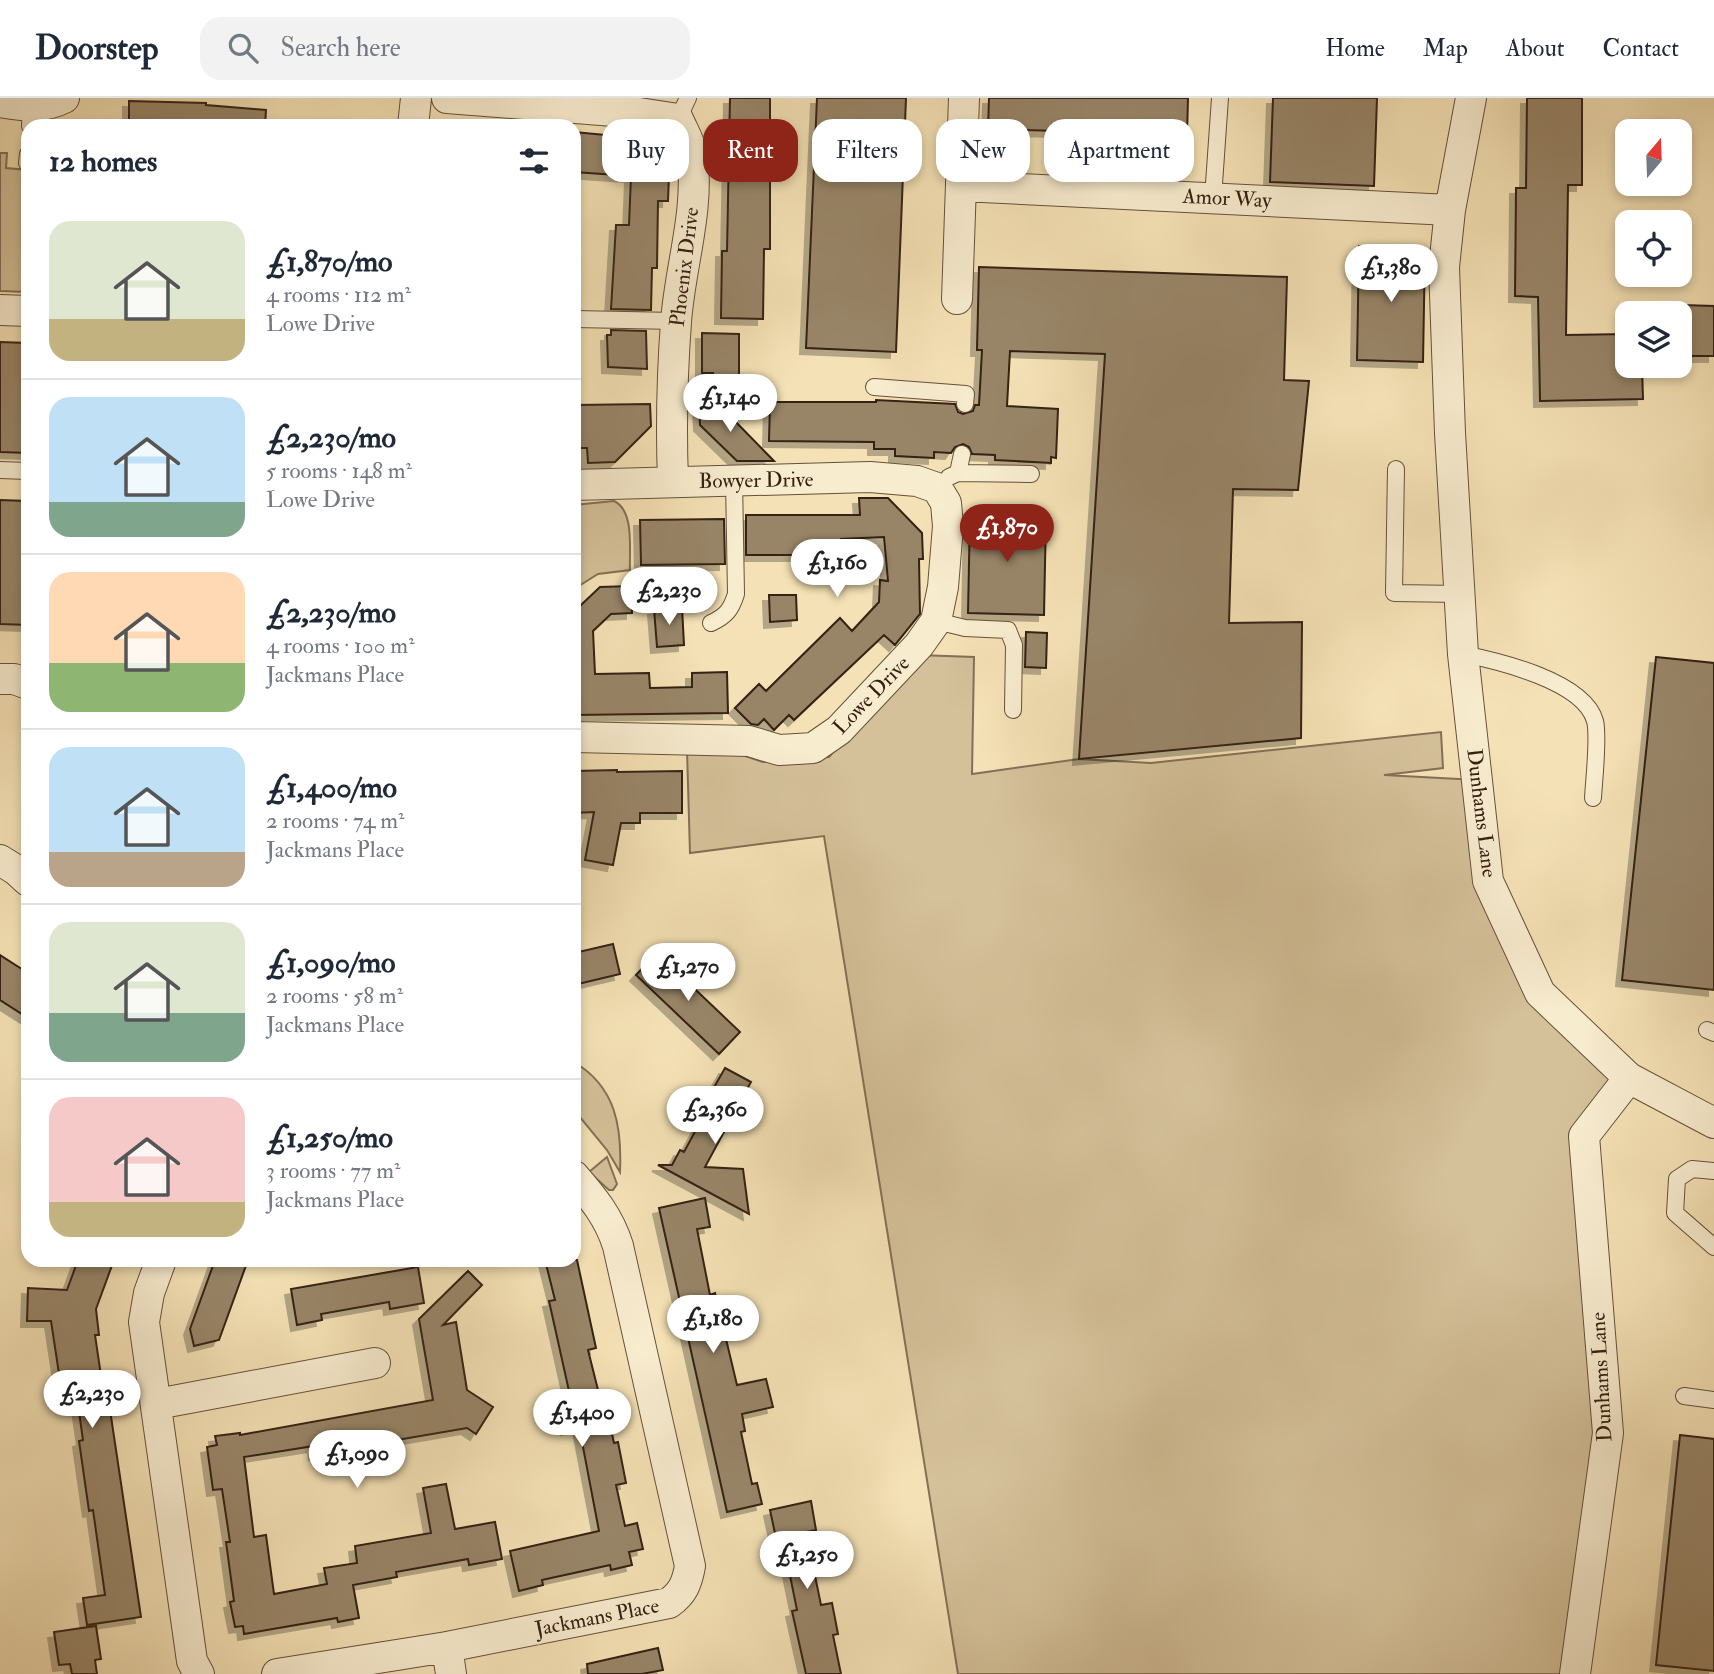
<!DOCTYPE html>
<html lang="en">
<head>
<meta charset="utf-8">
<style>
	:root { --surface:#fff; --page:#f2f2f3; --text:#1f2937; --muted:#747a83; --line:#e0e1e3; --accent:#8f2418 }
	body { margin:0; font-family:"IM FELL Double Pica",serif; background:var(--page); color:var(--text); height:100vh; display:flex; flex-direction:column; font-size:26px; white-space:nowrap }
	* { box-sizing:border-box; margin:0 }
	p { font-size:23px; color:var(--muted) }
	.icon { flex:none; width:38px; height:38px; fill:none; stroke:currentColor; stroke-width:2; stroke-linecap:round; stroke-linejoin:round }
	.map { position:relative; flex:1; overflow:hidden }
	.side { position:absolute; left:21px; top:21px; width:560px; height:1148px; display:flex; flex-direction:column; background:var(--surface); border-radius:21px; box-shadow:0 4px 10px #0003 }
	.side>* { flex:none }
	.guide { position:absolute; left:602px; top:21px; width:665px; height:63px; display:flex; gap:14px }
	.needle { width:46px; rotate:19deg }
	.buttons { position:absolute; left:1615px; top:21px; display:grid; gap:14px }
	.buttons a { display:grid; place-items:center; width:77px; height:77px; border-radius:14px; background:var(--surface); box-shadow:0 4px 10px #0003; font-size:35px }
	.price { position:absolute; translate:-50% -60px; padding:0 16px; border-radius:24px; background:#fff; color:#222; font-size:23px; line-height:46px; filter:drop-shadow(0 2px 4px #0008) }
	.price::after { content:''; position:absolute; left:50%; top:42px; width:21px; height:16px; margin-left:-10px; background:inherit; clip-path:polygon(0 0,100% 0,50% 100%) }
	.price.active { background:var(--accent); color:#fff }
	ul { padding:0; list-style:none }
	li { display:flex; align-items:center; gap:21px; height:175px; padding:0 28px }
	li+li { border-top:2px solid var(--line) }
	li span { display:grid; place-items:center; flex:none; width:196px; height:140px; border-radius:21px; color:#555 }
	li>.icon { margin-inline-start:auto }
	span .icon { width:84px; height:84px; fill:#fffc; stroke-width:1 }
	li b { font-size:30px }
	h2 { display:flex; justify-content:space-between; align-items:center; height:84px; padding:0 28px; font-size:30px }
	.chip { padding:0 24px; border-radius:21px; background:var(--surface); box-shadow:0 4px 10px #0003; font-size:24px; line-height:63px }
	.chip.active { background:var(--accent); color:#fff }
	header { display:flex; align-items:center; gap:42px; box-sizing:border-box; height:98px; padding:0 35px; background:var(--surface); border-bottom:2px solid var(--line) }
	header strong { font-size:33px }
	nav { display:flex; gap:38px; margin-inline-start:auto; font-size:24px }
	.search { width:490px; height:63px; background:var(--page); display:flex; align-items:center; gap:18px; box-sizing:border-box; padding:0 24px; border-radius:21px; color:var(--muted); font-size:26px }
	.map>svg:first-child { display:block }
</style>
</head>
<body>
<header>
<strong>Doorstep</strong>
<div class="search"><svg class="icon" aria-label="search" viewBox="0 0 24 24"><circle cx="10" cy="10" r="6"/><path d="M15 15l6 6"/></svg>Search here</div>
<nav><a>Home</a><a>Map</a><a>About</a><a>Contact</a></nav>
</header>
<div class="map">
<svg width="1714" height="1576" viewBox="0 0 1714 1576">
	<defs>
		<filter id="shadow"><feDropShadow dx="-6" dy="6" stdDeviation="0" flood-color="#0004"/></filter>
	</defs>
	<rect width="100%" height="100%" fill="#f4e1b5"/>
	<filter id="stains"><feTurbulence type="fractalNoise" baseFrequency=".00286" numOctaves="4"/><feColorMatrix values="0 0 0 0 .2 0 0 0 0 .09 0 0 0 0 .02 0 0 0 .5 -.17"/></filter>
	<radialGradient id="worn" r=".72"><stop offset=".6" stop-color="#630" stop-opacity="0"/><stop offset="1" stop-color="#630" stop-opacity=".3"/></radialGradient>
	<!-- green -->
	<path fill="#d4c099" stroke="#847056" stroke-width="2" d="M0,55H7L6,70L28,72V194L0,193Z
		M614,403C635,413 629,452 630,472L598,476L574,491V407Z
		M918,557L974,559L972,676L1079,661L1151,665L1441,634L1443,670L1384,677L1477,682L1488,783L1540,895L1629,980L1584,1038L1608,1335L1575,1576H958L824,738L690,755L687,652H727L763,664L829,659Z
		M574,964C616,989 622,1029 620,1074L607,1052L574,1012Z
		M607,1059L617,1086L613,1092H609L589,1074Z"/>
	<!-- building -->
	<path fill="#988567" stroke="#352112" stroke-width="2" filter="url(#shadow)" d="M730,0H770V151H764L763,221L721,220L722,153H727Z
		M817,0H906L896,254L806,250Z
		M989,0H1188L1187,37L988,31Z
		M1273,0H1377L1374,88L1270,84Z
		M1527,0H1582V87H1568L1566,237L1628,236V268H1642L1643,301L1540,303L1538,199L1515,198L1516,90H1526Z
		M129,3L206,5V7L266,12L265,28H129Z
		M574,34L637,40L669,76L668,103H658L657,170H652L651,212L611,211L616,127H629L631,78L574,74Z
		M1359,148L1425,150L1423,264L1357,262Z
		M979,169L1287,179L1284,282L1309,283L1298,392L1233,391L1229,525L1302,524L1301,640L1079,661L1105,256L1010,253L1007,308L1058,311L1056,360L1051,359V365L995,362V357L972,356L969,349L963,346L955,349L951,355L934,354V360L895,358V351H874V344L769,343L770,304H876V302L955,306L958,314L963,316L973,313L975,307H979L982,252H977Z
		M1681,207L1714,208V258H1680Z
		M611,232L646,233L647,271L608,269L607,237H611Z
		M702,235L739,236V278H713V275H702Z
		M0,244L28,245V355L0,354Z
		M650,306L651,328L615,364L588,365L587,350H574V307Z
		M699,306H728V316L774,363H737L700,327Z
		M859,400H888L922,435L923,461H919L920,516L895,547L884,537L794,622L789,617L774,632L764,621L758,627L751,626L735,610L759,586L766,593L840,520L852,533L879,504L880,482L888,483L884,439L841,441L842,457H746V417H860Z
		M0,402L28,403V527L0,526Z
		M970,416L1046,417L1044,517L968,515Z
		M724,421L725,466L641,467L640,422Z
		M631,488L632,515L611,516L593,533L595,576L649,575L650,590L692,589V575L727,574L728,615L574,617V508L581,507L600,489Z
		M769,497H796L797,522L770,524Z
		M682,509L684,547L657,549L654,511Z
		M1026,534L1047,535L1046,570L1025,569Z
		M1656,559L1714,565V892L1622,882Z
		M617,672V674L682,673V715H640V725H621L613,767L585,762L594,714L574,715V673Z
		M613,846L620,876L574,887V855Z
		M657,855L740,934L719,956L636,877Z
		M0,857L28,875V920L0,902Z
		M725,970L751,984L705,1069L743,1071L749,1116L658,1067H672L680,1052L684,1054L717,993L713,991Z
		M705,1100L710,1129L697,1131L710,1197L715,1195L737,1287L766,1281L773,1309L742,1316L745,1333L741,1334L752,1386L757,1385L762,1406L727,1414L659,1110Z
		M78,1162H114L96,1211L99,1237H95L105,1305H109L141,1519L87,1527L83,1500L105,1497L93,1412L89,1413L79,1343L83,1342L77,1300L63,1302L51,1223H27L28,1190L67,1192Z
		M215,1162H248L219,1242L194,1248L190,1231Z
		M545,1162H577L596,1250L588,1252L599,1296L603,1295L614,1345L618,1344L626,1385L616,1387L625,1428L637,1425L643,1451L629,1454L632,1467L611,1472L610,1467L574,1475L542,1482L543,1487L519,1493L510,1453L599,1433L579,1328L567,1331L561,1304L571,1302L549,1203L555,1202Z
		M418,1169L424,1205L390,1211L389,1204L321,1216L322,1222L297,1227L291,1191Z
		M468,1173L482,1187L443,1227L456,1224L467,1292L493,1309L476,1336L467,1330L315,1356L314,1348L244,1359L254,1439L266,1437L274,1496L327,1486L324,1470L357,1465L355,1448L431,1435L423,1390L446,1386L455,1431L495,1424L502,1461L469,1467L468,1461L396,1474L397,1479L353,1487L359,1520L338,1524L337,1520L244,1536L243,1528L235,1529L230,1504L234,1503L226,1444H230L222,1391L213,1392L207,1349L217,1347L215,1338L240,1335V1337L433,1302L419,1221Z
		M1680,1337L1714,1341V1573L1656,1567Z
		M811,1403L816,1432L806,1434L821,1507L832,1505L838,1536L833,1537L841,1576H806L792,1513L797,1512L782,1438L776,1440L770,1412Z
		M96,1528L101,1561L95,1562L97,1576H72L70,1566L59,1567L54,1534Z
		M658,1550L663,1572L642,1576H588L587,1566Z"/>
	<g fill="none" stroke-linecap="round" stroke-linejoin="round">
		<!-- service casing -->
		<g stroke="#65513b" stroke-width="18">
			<path id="service" d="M678,21L688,0
				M30,28L31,9
				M27,65L28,56
				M1213,100L1220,0
				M574,221L676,223
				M874,289L966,296L965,306
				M1396,371L1394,495L1460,496
				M0,372L28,373
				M958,375L1031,376
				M949,379L958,375L962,356
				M936,523L965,530L1008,532L1014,547L1013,612
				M711,525C726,518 731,512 736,496L734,382
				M1463,556C1498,563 1584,583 1595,623C1599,638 1594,682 1593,700
				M1707,932L1714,935
				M1714,1073L1692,1071L1677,1081L1675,1115L1714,1149
				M1684,1298L1714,1302"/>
		</g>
		<!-- minor casing -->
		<g stroke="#65513b" stroke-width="32">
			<path id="minor" d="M447,0L639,15L678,21C682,31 690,44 692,55C700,112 680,168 676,224C672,278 671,331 673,384
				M1471,0L1450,112L1444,169L1450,335L1463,556L1488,783L1540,895L1629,980L1714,1025
				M0,4C23,8 42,11 64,0
				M413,28L416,0
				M962,88L1450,112
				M957,201L964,0
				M0,212L28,213
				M574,387L870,379L917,383L937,390L946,405L948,428L943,489L936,523L919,547L839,632L813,650L797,651L779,652L749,643L574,639
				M0,581H14L28,586
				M0,762L16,772L28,783
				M161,1162L149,1195L144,1224L192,1563L199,1576
				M157,1306L375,1265
				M277,1576L447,1549
				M451,1576L447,1549L669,1505C683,1495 687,1485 690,1468L618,1148C609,1119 593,1100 574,1078
				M1575,1576L1608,1335L1584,1038L1629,980"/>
		</g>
		<!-- service -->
		<use href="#service" stroke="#f8eccf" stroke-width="16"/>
		<!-- minor -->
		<use href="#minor" stroke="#f8eccf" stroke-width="30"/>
	</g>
	<g text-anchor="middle" stroke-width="5" stroke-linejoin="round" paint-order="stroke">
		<!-- street labels -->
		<g font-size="21" fill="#352112" stroke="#f8eccf">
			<text transform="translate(1227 100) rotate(3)" y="7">Amor Way</text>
			<text transform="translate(684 169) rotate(-83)" y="7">Phoenix Drive</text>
			<text transform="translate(756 382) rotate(-1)" y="7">Bowyer Drive</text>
			<text transform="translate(871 597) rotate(-46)" y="7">Lowe Drive</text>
			<text transform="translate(1482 715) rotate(83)" y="7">Dunhams Lane</text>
			<text transform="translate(1601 1279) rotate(-93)" y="7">Dunhams Lane</text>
			<text transform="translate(597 1519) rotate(-11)" y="7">Jackmans Place</text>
		</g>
	</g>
	<rect width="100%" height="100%" filter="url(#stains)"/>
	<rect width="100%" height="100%" fill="url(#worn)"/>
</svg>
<div class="buttons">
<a><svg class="needle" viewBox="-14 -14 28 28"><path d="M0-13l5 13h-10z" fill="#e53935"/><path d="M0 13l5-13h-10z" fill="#747a83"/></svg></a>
<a><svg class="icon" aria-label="locate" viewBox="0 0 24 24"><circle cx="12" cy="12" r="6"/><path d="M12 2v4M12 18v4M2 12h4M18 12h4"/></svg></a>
<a><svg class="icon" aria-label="layers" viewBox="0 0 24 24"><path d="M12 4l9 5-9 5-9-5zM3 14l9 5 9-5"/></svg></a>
</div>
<b class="price" style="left:1391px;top:206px">£1,380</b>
<b class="price" style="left:730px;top:336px">£1,140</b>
<b class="price active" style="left:1007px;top:466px">£1,870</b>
<b class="price" style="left:837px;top:501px">£1,160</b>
<b class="price" style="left:669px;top:529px">£2,230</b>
<b class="price" style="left:688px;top:905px">£1,270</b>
<b class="price" style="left:715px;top:1048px">£2,360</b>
<b class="price" style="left:713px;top:1257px">£1,180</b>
<b class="price" style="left:92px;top:1332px">£2,230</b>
<b class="price" style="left:582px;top:1351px">£1,400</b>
<b class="price" style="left:357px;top:1392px">£1,090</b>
<b class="price" style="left:807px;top:1493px">£1,250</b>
<div class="guide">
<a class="chip">Buy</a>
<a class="chip active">Rent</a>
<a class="chip">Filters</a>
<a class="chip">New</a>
<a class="chip">Apartment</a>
</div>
<section class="side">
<h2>12 homes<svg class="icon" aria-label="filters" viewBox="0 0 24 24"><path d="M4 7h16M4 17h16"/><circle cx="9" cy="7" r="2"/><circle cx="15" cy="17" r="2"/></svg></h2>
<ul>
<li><span style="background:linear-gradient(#dfe7d0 70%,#c2b280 0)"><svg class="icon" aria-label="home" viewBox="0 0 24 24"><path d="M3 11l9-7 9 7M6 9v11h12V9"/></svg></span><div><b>£1,870/mo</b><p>4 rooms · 112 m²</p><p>Lowe Drive</p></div></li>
<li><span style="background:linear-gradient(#bfe0f5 75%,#7fa58c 0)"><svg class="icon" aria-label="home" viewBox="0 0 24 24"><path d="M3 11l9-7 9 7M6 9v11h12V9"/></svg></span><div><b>£2,230/mo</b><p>5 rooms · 148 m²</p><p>Lowe Drive</p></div></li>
<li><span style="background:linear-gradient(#ffd9b3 65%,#8fb573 0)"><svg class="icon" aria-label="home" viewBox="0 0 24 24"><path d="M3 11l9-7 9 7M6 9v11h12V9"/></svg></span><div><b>£2,230/mo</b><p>4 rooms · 100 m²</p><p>Jackmans Place</p></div></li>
<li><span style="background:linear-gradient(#bfe0f5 75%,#b9a48a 0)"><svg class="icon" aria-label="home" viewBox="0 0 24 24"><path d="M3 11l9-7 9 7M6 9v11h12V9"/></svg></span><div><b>£1,400/mo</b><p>2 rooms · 74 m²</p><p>Jackmans Place</p></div></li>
<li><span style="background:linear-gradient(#dfe7d0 65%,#7fa58c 0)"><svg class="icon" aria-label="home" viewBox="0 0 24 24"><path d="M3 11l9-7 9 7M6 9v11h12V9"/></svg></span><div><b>£1,090/mo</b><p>2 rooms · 58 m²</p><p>Jackmans Place</p></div></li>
<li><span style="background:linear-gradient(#f6c9c9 75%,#c2b280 0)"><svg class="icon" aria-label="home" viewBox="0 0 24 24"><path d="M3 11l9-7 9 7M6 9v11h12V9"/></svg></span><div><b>£1,250/mo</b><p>3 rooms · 77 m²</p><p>Jackmans Place</p></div></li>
</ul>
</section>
</div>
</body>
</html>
